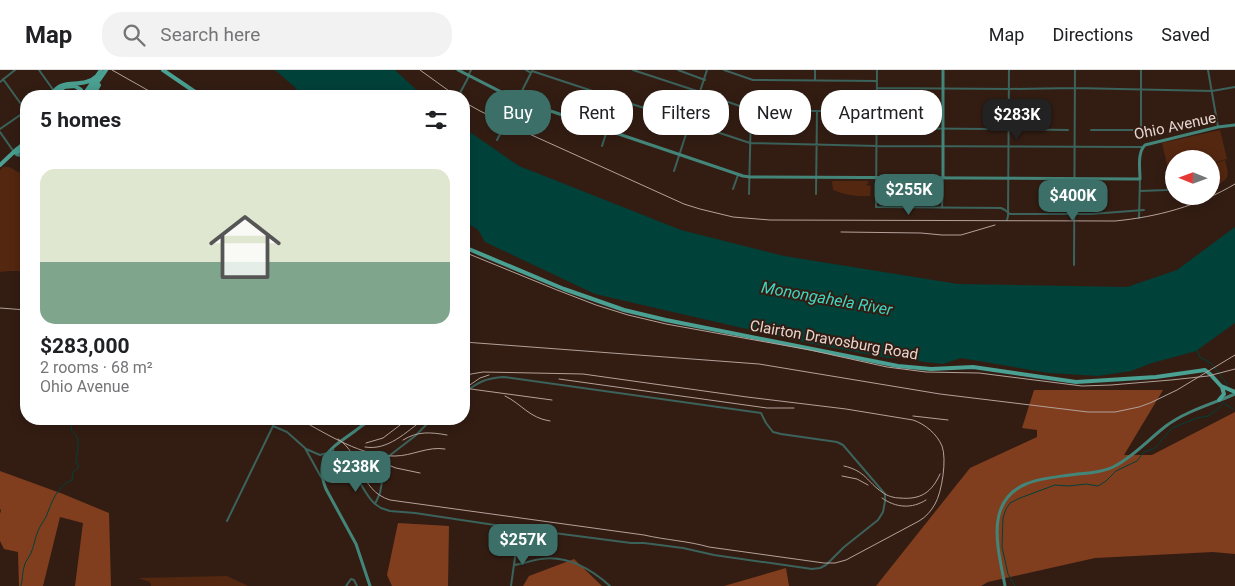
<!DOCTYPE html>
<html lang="en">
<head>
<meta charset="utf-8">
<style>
	:root { --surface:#fff; --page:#f2f2f2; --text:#202124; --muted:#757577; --line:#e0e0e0; --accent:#3b6f68 }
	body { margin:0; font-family:Roboto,sans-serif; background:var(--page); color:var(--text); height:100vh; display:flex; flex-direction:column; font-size:19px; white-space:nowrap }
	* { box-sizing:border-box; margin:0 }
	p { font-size:16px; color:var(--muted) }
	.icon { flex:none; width:28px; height:28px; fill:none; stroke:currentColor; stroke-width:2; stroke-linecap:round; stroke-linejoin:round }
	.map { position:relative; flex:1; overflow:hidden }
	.panel { position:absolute; left:20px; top:20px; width:450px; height:335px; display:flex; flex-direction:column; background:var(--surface); border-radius:20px; box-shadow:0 2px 12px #0003 }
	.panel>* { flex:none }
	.hud { position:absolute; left:485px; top:20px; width:475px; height:45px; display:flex; gap:10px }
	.needle { width:32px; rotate:271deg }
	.buttons { position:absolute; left:1165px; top:80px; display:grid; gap:10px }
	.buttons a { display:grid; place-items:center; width:55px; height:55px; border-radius:50%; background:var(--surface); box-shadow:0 2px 12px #0003; font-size:25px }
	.price { position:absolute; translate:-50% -42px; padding:0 11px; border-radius:10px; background:var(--accent); color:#fff; font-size:16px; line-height:32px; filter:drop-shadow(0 1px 2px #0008) }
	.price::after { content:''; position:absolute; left:50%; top:30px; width:15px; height:11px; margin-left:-8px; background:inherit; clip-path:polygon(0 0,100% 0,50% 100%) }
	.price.selected { background:#222; color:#fff }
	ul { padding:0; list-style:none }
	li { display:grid; align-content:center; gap:10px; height:265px; padding:0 20px }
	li+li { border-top:1px solid var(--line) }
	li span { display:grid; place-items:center; height:155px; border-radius:15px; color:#555 }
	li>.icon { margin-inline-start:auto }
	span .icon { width:90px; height:90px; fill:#fffc; stroke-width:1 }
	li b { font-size:21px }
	h2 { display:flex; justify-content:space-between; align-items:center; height:60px; padding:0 20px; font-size:21px }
	.tag { padding:0 18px; border-radius:20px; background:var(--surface); box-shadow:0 2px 12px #0003; font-size:18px; line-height:45px }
	.tag.selected { background:var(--accent); color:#fff }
	header { display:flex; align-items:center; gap:30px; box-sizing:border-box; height:70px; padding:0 25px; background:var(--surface); border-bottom:1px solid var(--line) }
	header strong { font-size:24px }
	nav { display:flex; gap:28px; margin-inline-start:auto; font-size:18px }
	.search { width:350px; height:45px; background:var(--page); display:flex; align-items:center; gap:12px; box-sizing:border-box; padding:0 18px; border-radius:20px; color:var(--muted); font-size:19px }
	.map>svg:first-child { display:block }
</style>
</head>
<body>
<header>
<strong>Map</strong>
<div class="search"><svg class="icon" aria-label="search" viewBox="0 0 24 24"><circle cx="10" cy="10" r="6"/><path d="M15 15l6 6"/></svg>Search here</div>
<nav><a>Map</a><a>Directions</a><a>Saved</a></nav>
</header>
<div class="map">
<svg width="1235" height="516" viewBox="0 0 1235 516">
	<rect width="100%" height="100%" fill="#331d13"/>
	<!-- green -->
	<path fill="#542710" d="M1220,60L1227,89L1211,93V89H1174V102L1169,103L1162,73Z
		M1225,90C1230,108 1229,109 1213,117L1211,112V95Z
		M3,97H9L26,106V201H9L0,202V100Z
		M832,111H868V113L866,115L871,116L870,126C854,126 849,126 833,120Z
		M227,506L248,516H151L150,512L138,508Z"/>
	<!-- forest -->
	<path fill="#803e1e" d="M1034,320H1163L1124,385H1152L1235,342V484L1213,482L1095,488L988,512L981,516H876L970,398L1037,367V360L1022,358Z
		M0,401L63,424L109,443L111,516H75L83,453L60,447L43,516H19L18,482L4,479L0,471V444L1,440L0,439Z
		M398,453L449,456L448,516H392L387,505Z
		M574,489L602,516H523L529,506Z
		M786,498L789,516H724Z"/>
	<!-- water -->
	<path fill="#004139" d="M275,0H395L423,26H305Z
		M464,58L519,96L681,160L784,186L958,214L1127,217L1177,200L1235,157V253L1196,281L1152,293L1131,301L1098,306L1048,303L961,288L943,294L924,292L906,288H888L808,273L595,224L485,172L478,160L464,151Z"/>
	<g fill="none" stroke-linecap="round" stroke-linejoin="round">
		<!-- stream -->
		<path stroke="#004139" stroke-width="1" d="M293,26L297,18
			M1197,280L1200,287L1212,294L1227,314V316
			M1225,334L1233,339
			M21,516C23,510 22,503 24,497C25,491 29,488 31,483C34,476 35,468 38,461C40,456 43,452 46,447C52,432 56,417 72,410L73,402L78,398V394L76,393C76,385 80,374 77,367C76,364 73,362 71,360L72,352L75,349
			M1015,516L1008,504L1002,477L1003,448L1006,439L1010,433L1020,428L1055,415L1069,416L1086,414L1098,416L1106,411L1116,401L1137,391L1144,382L1155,378L1172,358L1197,348L1208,346L1217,340L1224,332"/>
		<!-- street -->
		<path stroke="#3b625b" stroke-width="2" d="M39,0L54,21L46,26
			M526,0L531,3
			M633,0L700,22L751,40L817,41H876
			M678,0L705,10
			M724,0L753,10L877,11
			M877,0L876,137L1001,138L1005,140L1010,144H1091L1144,140
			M1208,0L1218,57
			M532,1L750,73L877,76L1142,77
			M468,6L471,0
			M3,9L26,41
			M815,10V0
			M0,12L15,0
			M877,18L1009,19L1074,18L1212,21L1235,17
			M460,23L469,6
			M877,58L987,59
			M0,59L26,41
			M1008,59L1068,60
			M1091,60H1141V0
			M0,62L14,82
			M497,70L532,1
			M602,76L617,29
			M674,101L707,0
			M733,119L738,105
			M1140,121L1167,120
			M749,124L751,40
			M816,124L817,41
			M942,138L943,108
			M1139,148L1140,109
			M1007,150L1008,146L1009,0
			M1074,195L1075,0
			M432,349L415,366L389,386L386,389L380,423L375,434L381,438L390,441L415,443L508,457L631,473H644L683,478L714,485L812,499L820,498L826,495L844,477L878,450L883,442L885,431V424L843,375L837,372L781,364L773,362L766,353L761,343L504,307C486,308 478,312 464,323
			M306,379L320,385L327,383
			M333,379C335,393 347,397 356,407C363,416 366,426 375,434
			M324,390L346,399
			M227,451L273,356L287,362L305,378L321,407
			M508,458L514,465L517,473
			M514,495C523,494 532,490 541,489C568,485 591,499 610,516
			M346,516L351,509L354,510L357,516
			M511,516L517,473L521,467L531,461"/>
		<!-- secondary -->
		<path stroke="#44857a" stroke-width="3" d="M458,0L515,29L743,106L750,107L1140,109C1140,99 1137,83 1145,75L1218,57L1235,55
			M14,82L17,85H26
			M943,108V0
			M370,516L356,474L326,419C313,386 332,378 355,361C360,357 366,353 371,349
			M1005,516C999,482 983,432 1026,414C1039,408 1056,407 1070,405C1085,403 1102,403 1115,396C1134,386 1149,369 1166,356C1186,341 1212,334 1235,324"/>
		<!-- primary -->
		<path stroke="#4aa092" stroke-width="4" d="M163,0L201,26
			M54,21C63,11 74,15 86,12C90,11 94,9 97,6
			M54,21L59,22L64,17L75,16L81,20V26
			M83,26L101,0
			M88,26L106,0
			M93,26L99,15
			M14,82H18L26,76
			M0,95L17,79L26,72
			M464,177L564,219L624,240L666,250L898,296L931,299L973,297L1076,312L1156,307L1205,300L1210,304L1221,316L1235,322
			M1219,330L1224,324L1222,317"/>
		<!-- rail -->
		<path stroke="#b3a19a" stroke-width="1" d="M112,0L158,26
			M420,0L456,26
			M464,32L480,41L505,53L684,134L700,139L733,147L770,150L1115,151C1157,147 1198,136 1235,114
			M841,162L921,163L942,165H961L995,155
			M464,182L557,220L596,235L628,245L666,254L810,280L887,297L926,302L979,303L1082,316L1111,315L1171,310L1208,306L1235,299
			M0,238L26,240
			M464,272L759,294L940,324L1088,342H1115L1139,337L1150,333L1177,320L1235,285
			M559,309L767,338H794
			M464,319L480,308L489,305
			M464,321L471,319L478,320L552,330
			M505,326C522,334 529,348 550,351
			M913,346L948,350
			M299,349C327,364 362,387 395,386C412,386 428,376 445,379
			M338,369C363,385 358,420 390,430L644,465C666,470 688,471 709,477L824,493H835L846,490L919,451C926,447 931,441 935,434C942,422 947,389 942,376C937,364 925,354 913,350L846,339L747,327L583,304L483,302L471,304L464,308
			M403,370C418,361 430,362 447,365
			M366,373L383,368L408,349
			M365,377C388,381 406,362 424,349
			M370,388L396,398L420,403
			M844,396C866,401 867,412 882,422C887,426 894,428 900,428C921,430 932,422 940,404
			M842,406L857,409L868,415
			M882,428C896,438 912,439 926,430"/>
	</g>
	<g text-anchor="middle" stroke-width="4" stroke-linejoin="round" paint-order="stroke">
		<!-- street labels -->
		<g font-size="15" fill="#e6d6d0" stroke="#331d13">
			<text transform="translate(1175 56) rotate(-12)" y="5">Ohio Avenue</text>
			<text transform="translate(834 270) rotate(10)" y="5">Clairton Dravosburg Road</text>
		</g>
		<!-- water labels -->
		<g font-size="16" font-style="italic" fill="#3cd9c4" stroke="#331d13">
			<text transform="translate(827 228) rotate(10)" y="6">Monongahela River</text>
		</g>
	</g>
</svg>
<div class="buttons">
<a><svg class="needle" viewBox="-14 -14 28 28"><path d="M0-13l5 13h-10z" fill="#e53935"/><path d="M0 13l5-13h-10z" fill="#757577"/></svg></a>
</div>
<b class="price selected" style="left:1017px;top:71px">$283K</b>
<b class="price" style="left:909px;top:146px">$255K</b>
<b class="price" style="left:1073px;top:152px">$400K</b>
<b class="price" style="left:356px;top:423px">$238K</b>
<b class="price" style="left:523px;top:496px">$257K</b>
<div class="hud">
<a class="tag selected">Buy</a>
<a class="tag">Rent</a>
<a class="tag">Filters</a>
<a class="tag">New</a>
<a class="tag">Apartment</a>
</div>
<section class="panel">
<h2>5 homes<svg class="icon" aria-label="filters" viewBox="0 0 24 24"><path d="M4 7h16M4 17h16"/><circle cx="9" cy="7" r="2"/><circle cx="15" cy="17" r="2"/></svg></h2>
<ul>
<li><span style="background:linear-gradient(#dfe7d0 60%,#7fa58c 0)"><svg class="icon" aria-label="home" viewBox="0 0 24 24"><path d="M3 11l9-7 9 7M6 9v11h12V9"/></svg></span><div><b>$283,000</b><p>2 rooms · 68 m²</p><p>Ohio Avenue</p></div></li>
</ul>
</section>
</div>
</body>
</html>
